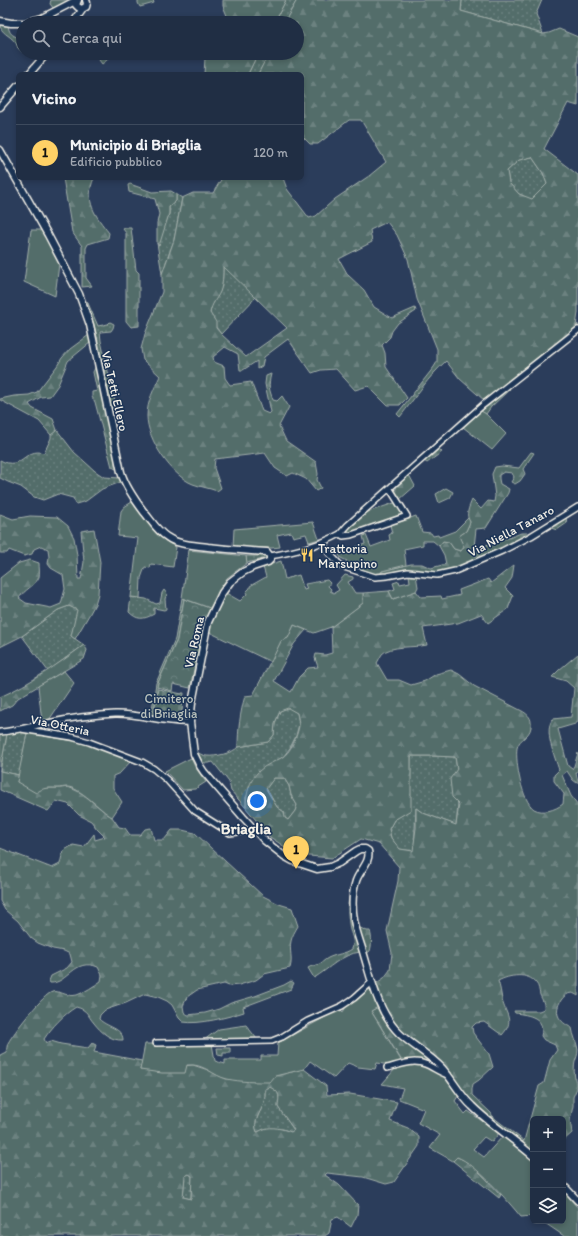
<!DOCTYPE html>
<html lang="it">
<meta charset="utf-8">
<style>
:root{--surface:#202e44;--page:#28364b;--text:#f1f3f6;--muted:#a2a8b2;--line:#3d4a5d;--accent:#ffd166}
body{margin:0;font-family:Itim,sans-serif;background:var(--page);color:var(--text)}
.controls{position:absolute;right:12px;bottom:12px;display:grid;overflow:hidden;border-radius:6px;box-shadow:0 2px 6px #0003}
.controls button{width:36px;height:36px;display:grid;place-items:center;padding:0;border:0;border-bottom:1px solid var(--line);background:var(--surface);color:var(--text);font:20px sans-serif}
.you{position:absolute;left:257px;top:801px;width:14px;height:14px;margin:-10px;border:3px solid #fff;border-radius:50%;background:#1a73e8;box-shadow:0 0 0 6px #1a73e833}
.badge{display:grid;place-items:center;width:26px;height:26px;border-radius:50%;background:var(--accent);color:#111;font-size:13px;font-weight:700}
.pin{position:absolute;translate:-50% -33px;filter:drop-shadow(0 1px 2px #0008)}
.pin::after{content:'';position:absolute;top:21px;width:14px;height:12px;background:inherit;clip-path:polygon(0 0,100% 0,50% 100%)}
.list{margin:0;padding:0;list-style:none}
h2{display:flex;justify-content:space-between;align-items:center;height:52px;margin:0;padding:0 16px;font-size:17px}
h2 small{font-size:13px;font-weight:400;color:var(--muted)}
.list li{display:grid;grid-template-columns:26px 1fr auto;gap:12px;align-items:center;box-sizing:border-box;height:56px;padding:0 16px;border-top:1px solid var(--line)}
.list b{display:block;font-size:15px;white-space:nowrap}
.list p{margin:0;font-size:13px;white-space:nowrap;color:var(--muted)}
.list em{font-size:13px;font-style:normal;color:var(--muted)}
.icon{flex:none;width:22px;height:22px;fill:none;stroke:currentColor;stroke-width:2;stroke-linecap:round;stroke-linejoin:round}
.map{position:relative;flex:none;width:578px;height:1236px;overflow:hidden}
.search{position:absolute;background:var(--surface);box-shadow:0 2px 6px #0003;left:16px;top:16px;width:288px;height:44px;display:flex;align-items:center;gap:10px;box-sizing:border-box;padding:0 14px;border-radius:22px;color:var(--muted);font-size:15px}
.panel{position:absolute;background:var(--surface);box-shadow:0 2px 6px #0003;left:16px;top:72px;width:288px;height:108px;border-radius:6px}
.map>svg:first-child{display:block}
.grass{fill:url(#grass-dots);stroke:#a3afaa}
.forest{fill:url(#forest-firs);stroke:#a3afaa;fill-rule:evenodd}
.cemetery{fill:url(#cemetery-stones);stroke:#a3afaa}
.park{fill:url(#park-crowns);stroke:#a3afaa}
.garden{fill:#526d6b;stroke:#a3afaa}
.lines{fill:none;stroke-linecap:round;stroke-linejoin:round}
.minor-casing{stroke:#f4f1e8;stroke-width:8}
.major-casing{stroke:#f4f1e8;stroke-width:9}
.minor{stroke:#1d3557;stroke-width:5}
.major{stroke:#1d3557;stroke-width:6}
.labels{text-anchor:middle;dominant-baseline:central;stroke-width:3;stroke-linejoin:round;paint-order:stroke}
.street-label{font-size:13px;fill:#f4f1e8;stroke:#1d3557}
.poi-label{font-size:13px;fill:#f4f1e8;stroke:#1d3557;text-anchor:start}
.park-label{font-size:13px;fill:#bbc3bc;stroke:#1d3557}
.quarter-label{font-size:15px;font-weight:bold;fill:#f4f1e8;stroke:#1d3557}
</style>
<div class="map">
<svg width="578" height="1236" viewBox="0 0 578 1236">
<defs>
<pattern id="grass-dots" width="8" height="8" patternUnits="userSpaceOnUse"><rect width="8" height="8" fill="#526d6b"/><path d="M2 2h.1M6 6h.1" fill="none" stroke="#6c8280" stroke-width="1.8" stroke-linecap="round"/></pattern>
<pattern id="forest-firs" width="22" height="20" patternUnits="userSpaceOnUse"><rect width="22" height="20" fill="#526d6b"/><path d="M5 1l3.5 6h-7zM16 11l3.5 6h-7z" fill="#6c8280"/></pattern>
<pattern id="cemetery-stones" width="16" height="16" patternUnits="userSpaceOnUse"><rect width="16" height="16" fill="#526d6b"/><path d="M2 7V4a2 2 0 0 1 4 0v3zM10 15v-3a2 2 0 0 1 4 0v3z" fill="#6c8280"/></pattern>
<pattern id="park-crowns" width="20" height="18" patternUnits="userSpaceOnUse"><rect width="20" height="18" fill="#526d6b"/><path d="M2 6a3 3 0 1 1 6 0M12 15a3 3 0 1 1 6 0" fill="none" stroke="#6c8280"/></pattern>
</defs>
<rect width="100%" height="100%" fill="#2b3d5b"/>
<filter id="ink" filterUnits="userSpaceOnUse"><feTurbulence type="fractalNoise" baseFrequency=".025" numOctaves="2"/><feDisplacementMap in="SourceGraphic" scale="8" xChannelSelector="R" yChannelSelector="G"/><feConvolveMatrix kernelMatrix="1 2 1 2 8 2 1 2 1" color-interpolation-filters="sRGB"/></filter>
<g filter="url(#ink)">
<!-- grass -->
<path class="grass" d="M286 0H297L284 23H274Z
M462 0H542L536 14 543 34 461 11Z
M258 53H269L258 74H248Z
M532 157 543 173 547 184 532 200 519 194 509 183 507 171 519 160Z
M176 194 182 198 174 240 162 274 157 243 158 245 169 214V207L176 201Z
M223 265 256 297 221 334C215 326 207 315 212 305 214 300 218 296 220 291 223 283 223 274 223 265Z
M87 301 98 326 108 324 110 322 114 324 113 328 111 331 100 332 101 341 115 402 112 411C105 374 99 337 87 301Z
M57 430 74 452 95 471 104 477 120 478 121 482 102 489 86 501 76 504 73 498 58 494 43 500 34 497 21 487 8 482 0 478V460C22 472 24 447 44 453L51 438V435Z
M246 556H266L267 559 266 560 264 561 263 559 247 563Z
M164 590 167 594 165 599 166 609 164 610 154 608V614C143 620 137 620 129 612L131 597 146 599 156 604 160 603 162 593Z
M182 598 184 599 177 640 158 683 153 717 151 716 156 683 175 639Z
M69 606 78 610 71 636 84 645 48 671 22 636 58 610Z
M288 707 297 713 299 724 296 736 290 748 283 757 271 764 246 797V808L231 791 229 782 213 762C203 765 201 762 198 753 201 754 204 756 207 756 215 757 233 753 238 747L268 742 274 735 275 723 280 711Z
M19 732 27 733 19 775 0 771 7 734Z
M411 756H432L455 757C459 780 459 802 456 825L423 813 416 808 414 851 399 849 391 838 389 829 394 820 410 810Z
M274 778H284L289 786 291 795 297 805 295 811 288 820 285 818 284 812 277 807 266 788Z
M270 1087C281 1093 279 1095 278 1107L294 1130 291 1132 283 1129H265L257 1132C252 1122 261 1112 264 1102 265 1098 265 1093 265 1089Z
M487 1115 493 1117 524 1141 521 1142Z
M189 1174 192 1176 191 1199 183 1197 185 1176Z"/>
<!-- forest -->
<path class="forest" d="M51 0H71L54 9 50 4Z
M138 0H153L154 3 140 7 138 3Z
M223 0H286L274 23H214L228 18 223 6Z
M297 0H462L461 11 543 34 549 33 559 29 578 37V106L568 103 544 149 578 175V313L576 326 578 324V327L485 401 460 379 446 361C428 377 415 398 400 417L397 414 434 367 437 362V349L417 299 408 259 397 235 387 222 370 230 372 242 339 259 348 275 364 290 374 307 392 318 415 308 416 311 398 323 392 331 390 337 382 345 385 353 386 367 407 398 400 405H387L368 386 355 390 336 369 321 370 312 373 288 339 264 357 262 366 257 369V361L243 370H240L238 354 225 347 213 357 214 362 224 366 225 378 230 385 251 382 262 411 269 414 271 412 265 384 266 376 271 374C268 386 269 389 273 400L277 401 282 396 289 407 279 426 286 441 316 462 318 474 317 480 321 488 316 491 306 479 293 473 287 476 275 468 265 453 215 459 214 468 221 488 217 491C209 488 201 487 193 484 172 476 147 440 147 416 147 402 154 389 160 376L143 360 141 349 145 334 162 292V274L174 240 182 198 193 193H213L222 178H283L287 189 309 218 316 216 335 199 369 176 386 162 361 120H349L318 144H310L304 138H302V74H258L269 53H297V23H284ZM532 157 543 173 547 184 532 199 519 194 509 183 507 171 519 160ZM223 266 287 328 246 357 221 334 216 328V322L210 313C212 303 216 300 220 292 223 284 223 275 223 266Z
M0 24 8 26C10 35 12 34 18 38 20 39 21 42 23 43V52C15 47 19 47 15 42 10 35 0 33 0 24Z
M100 53H111L107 60 102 64 99 60Z
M204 53H258L248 74H204L205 58Z
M63 178H94C84 202 95 215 109 233L108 238 88 244 86 248V278L92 286 82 287V246L72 232Z
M130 184 152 192 171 191 176 194V201L169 207V214L159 246 157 243V223L159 214 155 199 129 192 128 185Z
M125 228H131L136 270 139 273V326L131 327 126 321V233L123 229Z
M89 335 91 342 68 361 58 385 50 396 41 397 29 404 32 408 53 419 57 430 51 435 39 421 0 400V399L14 396 29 395 37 392 57 366 62 358 70 349Z
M96 366 118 470 112 467 95 402 92 397V392L97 391 93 372Z
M510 389 491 407 486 414 481 411Z
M439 449 442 452 427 463 424 461Z
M531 452 534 453 523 469 525 474 520 481 515 484 511 482 514 477 512 473 504 472 499 475V479L500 484 509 489 508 493 486 528 476 529 474 547 477 550 498 539 509 538 521 533H531C505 547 468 567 438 572 432 573 426 571 420 571 407 571 393 572 380 574L382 571 411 564H422L431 568 446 564 444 555 439 546 443 541 449 542 454 549 461 551 459 536 466 531 470 522C465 515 469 507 472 500L481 509 488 501 494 502 495 496 492 474 495 467 502 466 519 468Z
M409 475 415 486 399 500C391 486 399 484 409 475Z
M446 488 453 492 450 498 439 503 436 494Z
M0 514 13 519 30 516 57 517 68 526 74 538 77 555 78 579H81L84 562 81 531 94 529 100 562 98 594 95 604 89 615 75 639 71 636 77 610 69 606 58 610 22 636 0 647V578L19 563 30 560 39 563C39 567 40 573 39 577 36 585 24 590 19 598L26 603 51 608 61 604 65 589 63 575 51 568 48 564 49 557 48 549 41 546 34 549 32 554 24 556 9 550 7 553H0Z
M566 518 567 523 557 530 551 528Z
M514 565 512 578 505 588 513 596 508 609 488 623 481 614 458 623 423 628 427 645C414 648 390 645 382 654 380 657 379 660 377 663L387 680H399L411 685 425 681 436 674 451 670 459 674 474 686 522 711C526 713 531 717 531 722 533 737 519 737 517 748 515 762 522 801 534 809 543 814 555 810 563 804L564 794 554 781V775L559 770C555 757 543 730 553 719L571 717 574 688 566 681 552 677 559 670 578 654V722L575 724 558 729 568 766 572 769 574 766 578 753V770L576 773 578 781 577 783 573 780 567 771 562 775 571 796 578 805V996C577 995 573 993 572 993 563 993 555 1007 558 1015 560 1021 566 1025 572 1028 573 1035 577 1043 578 1050 578 1055 576 1058 575 1062 573 1070 575 1080 577 1088L573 1097V1106L570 1120 572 1133 563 1141V1119H533V1153L521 1142 524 1141 539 1086 544 1083 550 1060 557 1050 555 1045 544 1040 541 1036C546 1017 529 1015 515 1013L514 1011H539L544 1009C545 1003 542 1000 540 995 539 991 539 986 536 983 528 972 509 975 498 981 500 987 501 993 502 1000 506 1015 515 1021 502 1035L484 1022 476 1023 472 1027 473 1033 489 1054 493 1067 479 1080 473 1084 472 1089V1095L491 1113 493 1117 487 1115 480 1110 394 1024 384 1007 375 984 384 978 390 970 392 953 387 931 398 881 399 867 379 844 361 839 332 858 297 855 270 837 246 808C246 795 249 780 259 771 265 765 274 762 281 758 291 753 297 736 299 726 299 722 298 717 297 713L288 708 280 711 275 723 274 735 268 742 238 747C238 730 240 713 245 696L253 695 281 641 288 638 294 625 306 630 294 644 274 681 291 692 299 677 308 668 318 667 315 658 316 654 325 655 332 653 331 627 363 603V593L389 591 393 599 416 591 421 597 441 596 442 599 460 595 459 590 488 579 491 583ZM411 756H432L455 757 457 769 450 779 452 797 459 804 456 825 423 813 416 808V828L413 851 400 849 391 838 389 829 394 820 411 810ZM274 778H284L289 786 291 795 297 805 295 811 288 820 285 818 284 812 277 807 266 789Z
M84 645 87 650 84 659 18 698 12 705 0 711V697C31 683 57 665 84 645Z
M0 771 19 775 17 782 42 788H61L68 787 75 790 83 794 107 814 112 817 119 827 125 828 130 835H140L145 829 151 828 154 840H164L172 830H182L195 833 212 849 263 896 279 904 292 908 298 926C295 931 292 936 291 941 289 950 293 959 290 968L264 974 256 980 239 985 229 986 224 984 197 990 187 997 183 1006 184 1012 188 1015 205 1013 219 1009 231 1003 255 996 284 985 291 981 294 983 291 989 243 1007 244 1012C228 1017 199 1025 183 1022L179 1018 172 1005 167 1001 158 997 145 994 126 1003 105 1010 100 1015 99 1019C106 1027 123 1028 123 1040 111 1041 101 1032 94 1023 87 1015 88 1010 76 1007 63 1015 52 1027 44 1039L46 1043 51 1041 61 1044 88 1048 92 1043 96 1045 94 1052 142 1061 140 1070 193 1065 208 1070 226 1079 275 1076 304 1069 326 1086 327 1095 350 1094 397 1102 390 1121 408 1128 419 1137V1146L394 1182 386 1184 363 1177 327 1173 325 1175 339 1185 358 1205 357 1215 351 1227 338 1217 332 1219 329 1233 325 1236H0V1055L6 1052C7 1049 7 1045 8 1043 14 1032 40 999 50 993 58 988 66 998 77 995 85 992 94 986 101 981L102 975 98 967C74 957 68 984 50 983L49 981 51 976 67 968 72 962 70 954 64 951 53 949 38 943 31 938 18 921 5 910 0 901V848L52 868 60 864 63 851 73 845 84 847 94 834 95 840 105 837 97 829 91 821 79 815 68 804 56 801 48 811 0 790ZM270 1087C281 1093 279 1095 278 1107L294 1130 291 1132C283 1129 272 1126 264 1129 261 1130 259 1132 257 1132 252 1122 261 1112 264 1102 265 1098 265 1093 265 1089ZM189 1174 192 1176 191 1199 183 1197 185 1176Z
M351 892 353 925 360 952C342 954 329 969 314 978L308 968C311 966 313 966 317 965 321 964 324 960 328 958 336 954 345 954 352 949 355 941 352 937 350 930 348 918 346 903 351 892Z
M358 927 367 931H370C372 938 372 944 370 951L366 954Z
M378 1007C388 1026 400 1040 418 1052 426 1058 434 1063 440 1070 428 1061 417 1057 402 1061L371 1011Z
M457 1157C475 1163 488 1182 501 1195L499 1198 453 1161Z"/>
<!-- cemetery -->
<path class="cemetery" d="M158 689 182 694V693H184L181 720 167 719 153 717Z"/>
<!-- park -->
<path class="park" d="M184 599 210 608 203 627 190 688 173 684 172 691 157 687 158 683 177 640Z"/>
<!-- garden -->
<path class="garden" d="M31 230H42L59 264 55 296 24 282Z
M481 411 486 414 506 434 492 450 463 427Z
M132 502C144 518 157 539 176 547L173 567 151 564 150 568 145 567 141 578 140 598 131 597 138 538 118 536 121 511 124 507Z
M397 502 404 515 349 533 347 529 365 513Z
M416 516 422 532 431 533 433 536 438 535 439 537 455 531 468 518 470 522 466 531 459 536 464 547 461 551 454 549 449 542 443 541 439 546 433 541H423V545L404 549 406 565 382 571 380 574 374 575 344 566 347 561 341 558 338 553 365 544 363 536 366 535 371 547 390 540 389 535 392 533 390 525Z
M313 522 319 539 309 542 306 534 293 537 291 532 277 535 280 547 272 548 233 547 234 529Z
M189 550 246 556 247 563 227 578 218 593 210 608 182 598Z
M281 561 285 579 299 575 304 590 307 589 305 584 327 580 330 583 328 586 331 589 330 591 334 593 339 590 336 585 345 575 353 577V579L348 582 355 593H363V603L331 627 314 633 294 625 288 638 281 641 271 662 209 632 214 615 226 593 240 601 247 594 246 592 250 588V586L266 577 263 567Z
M409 575H416L418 587 416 591 393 599 389 591 395 589 393 583 399 581 400 584 410 582Z
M64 671 74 683 49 720 42 722 38 686Z
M27 733 68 740 90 745 131 761 120 773 113 776V788L122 802 112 817C100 810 80 787 67 787 64 787 61 788 57 788 48 788 44 787 36 793L17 782Z
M7 734 0 771V735Z
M191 758 195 767 206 782 195 789 183 790 165 771Z
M371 988 378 1007 371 1011 402 1062 391 1065 377 1063 375 1069 358 1067 348 1063 334 1078 310 1061 304 1069 275 1076 270 1082C256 1082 241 1082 227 1079 213 1076 204 1063 187 1065L185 1073H162L140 1070 145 1044H212L215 1061 225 1064V1060H261V1056H277L278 1043 340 1009 343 1012 347 1005 365 991Z
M246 1025 257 1039 204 1040 219 1029Z
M217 1048H230V1053H223V1056L218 1055Z
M411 1064C422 1064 436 1069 444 1077 449 1083 453 1090 458 1096L455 1101 465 1114 468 1111 489 1126H491L499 1133 492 1142 484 1137 473 1149 484 1157 503 1136 533 1161V1216L521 1217C508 1201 475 1163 457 1157L453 1161 430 1148 440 1135 418 1123 424 1109 399 1099 403 1088 382 1084 395 1069Z
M563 1191 578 1208V1236H564L542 1221H563Z"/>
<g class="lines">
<!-- minor casing -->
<g class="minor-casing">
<path id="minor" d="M340 534 348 525 483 405 578 330
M322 543 329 553 341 566 375 577 387 576 408 572 437 575 455 571 502 551 531 536 578 507
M270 556C294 552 318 546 340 534L343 536 351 535 407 516 390 489
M21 729 72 737 89 742 142 762 154 769 167 780 195 811 230 833 254 830
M0 732C16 731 32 726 48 723 70 718 93 715 115 714 140 713 165 724 190 722
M156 1043 272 1041 282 1037 308 1021 342 1006 354 998 372 982
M387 1068C399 1065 413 1059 425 1064 433 1067 440 1073 448 1075"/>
</g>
<!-- major casing -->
<g class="major-casing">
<path id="major" d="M78 0 76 5 78 7 81 9 86 7 87 3 86 0
M0 21 11 23H23
M25 23 42 18 77 0
M73 23 83 9
M29 74 47 53
M0 107 18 86
M0 150 48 235 79 294 84 308 90 325 121 472C125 486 135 500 144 512 151 520 157 531 167 537 178 545 194 545 208 547 228 549 247 551 267 552L270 556V560L268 562 253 567 243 572 230 582 222 593 208 622 192 703 190 722 194 754 200 766 204 772 243 817 265 841 284 856 293 861 317 869 330 867 339 863 356 851 360 849H365L368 851C371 862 359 871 356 881 352 893 352 908 354 920 356 932 361 944 364 955 372 982 379 1014 400 1034 413 1046 430 1055 442 1068 453 1080 460 1095 472 1106 490 1124 514 1139 533 1156
M563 1185 578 1201"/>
</g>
<!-- minor -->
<use href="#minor" class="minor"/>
<!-- major -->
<use href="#major" class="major"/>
</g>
</g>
<!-- icons -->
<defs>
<g id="restaurant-bare" transform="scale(1.08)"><path d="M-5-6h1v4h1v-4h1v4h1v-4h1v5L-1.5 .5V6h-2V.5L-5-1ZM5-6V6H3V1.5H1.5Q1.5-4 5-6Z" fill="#ffd166" stroke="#1d3557" stroke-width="2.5" paint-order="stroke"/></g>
</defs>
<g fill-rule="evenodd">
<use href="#restaurant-bare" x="307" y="555"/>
</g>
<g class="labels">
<!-- street labels -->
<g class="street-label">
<text transform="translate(115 391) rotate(77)">Via Tetti Ellero</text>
<text transform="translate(511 531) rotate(-28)">Via Niella Tanaro</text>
<text transform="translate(194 642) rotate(-77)">Via Roma</text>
<text transform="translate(60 725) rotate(12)">Via Otteria</text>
</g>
<!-- poi labels -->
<g class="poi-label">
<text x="318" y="548">Trattoria<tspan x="318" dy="15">Marsupino</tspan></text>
</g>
<!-- park labels -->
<g class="park-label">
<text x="169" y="698">Cimitero<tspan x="169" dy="15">di Briaglia</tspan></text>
</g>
<!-- quarter labels -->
<g class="quarter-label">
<text x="246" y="829">Briaglia</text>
</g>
</g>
</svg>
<div class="controls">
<button>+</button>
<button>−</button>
<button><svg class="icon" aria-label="layers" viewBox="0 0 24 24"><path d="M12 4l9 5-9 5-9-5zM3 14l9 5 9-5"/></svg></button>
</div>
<div class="you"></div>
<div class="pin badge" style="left:296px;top:869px">1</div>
<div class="search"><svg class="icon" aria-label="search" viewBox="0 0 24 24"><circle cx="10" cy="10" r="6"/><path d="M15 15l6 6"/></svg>Cerca qui</div>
<section class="panel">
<h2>Vicino<small></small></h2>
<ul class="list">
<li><span class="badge">1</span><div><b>Municipio di Briaglia</b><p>Edificio pubblico</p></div><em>120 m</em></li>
</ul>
</section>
</div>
